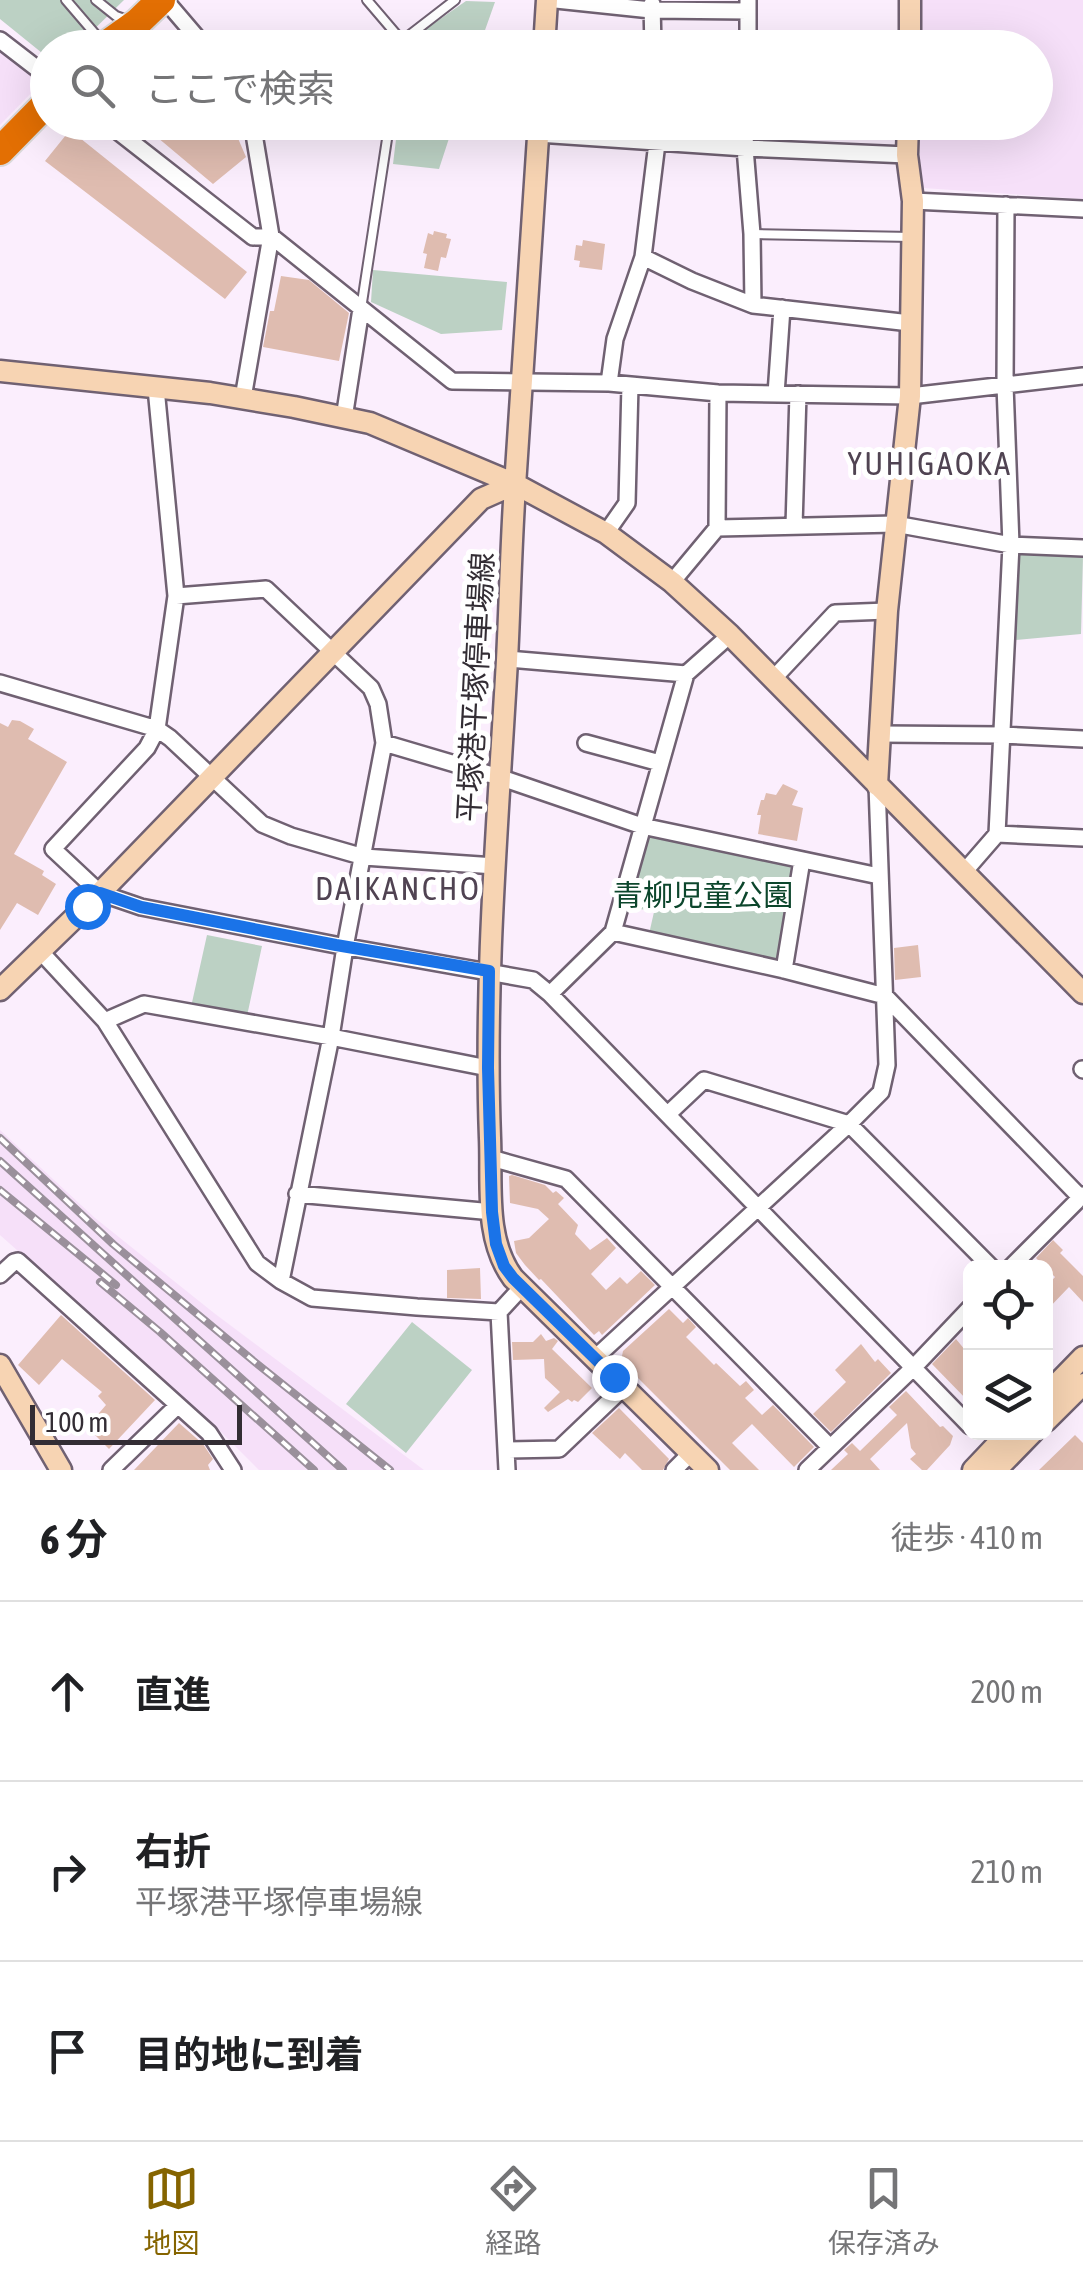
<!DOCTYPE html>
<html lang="ja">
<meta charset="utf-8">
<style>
:root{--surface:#fff;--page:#f2f2f2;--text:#202124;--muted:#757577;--line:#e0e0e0;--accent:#856400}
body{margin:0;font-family:"Asap Condensed","Noto Sans JP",sans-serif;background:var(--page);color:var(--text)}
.controls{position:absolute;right:30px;bottom:30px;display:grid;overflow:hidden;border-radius:15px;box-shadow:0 10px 40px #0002}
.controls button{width:90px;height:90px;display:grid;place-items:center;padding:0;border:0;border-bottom:2px solid var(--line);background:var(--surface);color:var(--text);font:50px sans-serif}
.scale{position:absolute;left:30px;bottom:25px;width:212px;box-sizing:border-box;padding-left:10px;border:5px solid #332d34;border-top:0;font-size:28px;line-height:35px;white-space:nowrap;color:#332d34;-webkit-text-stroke:8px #fff;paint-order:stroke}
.stop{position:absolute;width:30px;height:30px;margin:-22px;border:8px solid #1a73e8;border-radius:50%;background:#fff}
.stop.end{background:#1a73e8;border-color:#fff;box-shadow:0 2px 10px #0008}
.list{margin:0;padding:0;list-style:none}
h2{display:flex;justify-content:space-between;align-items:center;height:130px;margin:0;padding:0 40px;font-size:42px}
h2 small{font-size:32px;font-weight:400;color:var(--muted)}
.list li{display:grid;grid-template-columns:65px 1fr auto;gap:30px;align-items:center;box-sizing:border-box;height:180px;padding:0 40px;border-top:2px solid var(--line)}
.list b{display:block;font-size:38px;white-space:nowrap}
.list p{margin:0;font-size:32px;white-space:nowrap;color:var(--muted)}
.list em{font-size:32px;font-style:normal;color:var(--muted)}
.icon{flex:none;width:55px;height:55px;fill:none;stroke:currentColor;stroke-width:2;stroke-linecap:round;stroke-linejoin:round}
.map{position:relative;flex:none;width:1083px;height:1470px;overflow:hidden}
.search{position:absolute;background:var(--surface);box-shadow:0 10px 40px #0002;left:30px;right:30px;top:30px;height:110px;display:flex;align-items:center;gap:25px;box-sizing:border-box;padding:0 35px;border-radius:55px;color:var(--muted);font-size:38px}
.sheet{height:670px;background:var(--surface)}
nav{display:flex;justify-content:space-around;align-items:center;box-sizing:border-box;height:140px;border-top:2px solid var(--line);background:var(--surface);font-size:28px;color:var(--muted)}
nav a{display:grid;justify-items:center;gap:5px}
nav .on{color:var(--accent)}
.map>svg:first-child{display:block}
.built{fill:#f6e0f9}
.green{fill:#bcd1c4}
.building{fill:#dfbcb0}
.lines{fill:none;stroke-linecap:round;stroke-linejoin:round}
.lane-casing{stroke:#706172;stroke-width:12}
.street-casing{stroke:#706172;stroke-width:20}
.secondary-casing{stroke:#706172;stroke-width:25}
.highway-casing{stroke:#dad9da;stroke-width:32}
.lane{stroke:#fff;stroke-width:8}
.street{stroke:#fff;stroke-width:15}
.secondary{stroke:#f7d4b3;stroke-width:20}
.highway{stroke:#e36f03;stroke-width:28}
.rail-casing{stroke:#9a909b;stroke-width:8}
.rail{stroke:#fff;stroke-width:4;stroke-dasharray:11;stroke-linecap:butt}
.route{stroke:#1a73e8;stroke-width:12}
.labels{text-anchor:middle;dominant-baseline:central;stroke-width:10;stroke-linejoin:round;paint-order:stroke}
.street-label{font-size:30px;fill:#332d34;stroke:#fff}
.park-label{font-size:30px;fill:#0c462c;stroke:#fff}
.neighbourhood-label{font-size:32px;letter-spacing:2.5px;fill:#504352;stroke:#fff}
</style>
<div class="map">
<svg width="1083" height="1470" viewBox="0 0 1083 1470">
<rect width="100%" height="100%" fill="#fbeefd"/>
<!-- built -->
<path class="built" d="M922 0H1083V199L923 188 920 184V123L1036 122V48L921 47Z
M0 51 41 83 0 125Z
M0 1130 95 1218 214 1313 424 1470H259L217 1428 0 1235Z"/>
<!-- green -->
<path class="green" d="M0 0H124L76 47 48 48 47 57 0 19Z
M466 1 495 2 479 47H407V42Z
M398 123H454L439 169 393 164Z
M373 270 507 282 502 330 441 334 371 302Z
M1019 552 1083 557 1081 634 1015 640Z
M652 834 791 864 794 867 779 960 776 962 649 934 654 912 627 906 648 837Z
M207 935 262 946 247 1016 191 1007Z
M412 1322 472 1370 406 1453 346 1404Z"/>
<!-- building -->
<path class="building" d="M139 122H231L246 157 213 184Z
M70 130 247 272 225 299 45 161Z
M434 231 447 234 446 238 451 239 446 258 441 257 438 271 424 268 427 254 423 253 428 233 433 235Z
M583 240 605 244 602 270 579 267 580 261 574 260 576 245 582 246Z
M281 276 309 280 349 313 339 361 263 347 270 311H274Z
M12 720 20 721 34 729 28 739 67 762 14 854 44 871 42 875 56 884 38 915 17 903 0 930V723L8 727Z
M783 784 798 791 792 805 803 808 797 841 758 834 761 815H757L761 800H764L766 793 776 795Z
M918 945 921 977 895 980 894 948Z
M512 1175 545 1185 553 1193 556 1191 564 1198 558 1204 578 1225 575 1234 590 1250 607 1238 616 1248 591 1274 606 1290 620 1277 627 1284 641 1271 655 1285 602 1335 599 1331 594 1335 541 1279 539 1280 525 1265 516 1253 514 1241 529 1238 549 1219 538 1209 510 1203 509 1176Z
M1053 1240 1063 1250 1060 1253 1083 1276V1302L1069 1287 1046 1311V1287L1055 1277 1036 1258Z
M480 1268 481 1299 447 1298V1270Z
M669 1309 683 1323 688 1318 696 1327 686 1337 714 1365 716 1363 740 1386 746 1381 754 1390 745 1398 762 1415 773 1405 814 1447 794 1467 752 1424 732 1443 759 1470H730L621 1361 623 1351Z
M61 1315 155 1400 109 1449 87 1427 106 1405 98 1396 102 1392 62 1359 39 1385 18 1365Z
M541 1334 546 1341 554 1338 558 1341 552 1349 592 1388 578 1402 574 1400 572 1402 568 1399 548 1412 544 1408 560 1392 545 1378 544 1359 513 1360 512 1342H533Z
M956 1339 970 1356V1403L932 1364Z
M861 1344 875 1362 878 1359 891 1373 831 1432 813 1414 846 1382 835 1370Z
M906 1391 940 1427 943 1426 953 1436 950 1445 927 1470H922L910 1459 916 1454 911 1448 907 1423 870 1459 880 1470H831L848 1454 844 1450 852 1443 860 1451 897 1415 889 1407Z
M619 1408 669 1459 663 1470H642L625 1453 620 1459 592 1433Z
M179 1423 203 1444 213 1459 208 1465 210 1470H134Z
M1075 1435 1083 1443V1470H1039Z"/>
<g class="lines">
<!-- lane casing -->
<g class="lane-casing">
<path id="lane" d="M66 0 102 42
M96 0 116 16 130 21
M367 0 402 41
M401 48 402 41 455 0
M752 234 912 237
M361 309 389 126"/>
</g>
<!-- street casing -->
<g class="street-casing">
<path id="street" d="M165 0 206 48
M556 0 651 10 747 11
M652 4 653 48
M0 40 48 77
M748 48V0
M106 122 253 237 271 236 452 381 609 383 718 393 910 396 1083 376
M371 122 389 126
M746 122 745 148 752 234 753 305
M538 134 745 148 907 155
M913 201 1083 209
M643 257 692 281 753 305 910 323
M609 383 615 339 643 257 657 143V122
M156 388 176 596 157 729 147 748 53 849 100 893 141 907 336 945 533 980 550 994 970 1426
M776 394 782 308
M243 398 271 236 252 122
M344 418 361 309
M794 526 798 394
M717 528 718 393
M606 533 627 503 630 385
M672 582 717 528 895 524 1011 545 1083 548
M176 596 266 589 371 688 378 704 384 743 345 947 331 1037 281 1281
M507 659 686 674
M773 679 835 613 887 611
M0 683 157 729 170 738 262 824 291 836 364 857 495 866
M881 734 1002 735 1083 739
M384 743 499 777 642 826 879 876
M586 743 660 763
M997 834 1083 838
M964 872 997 834 1011 545 1005 385 1006 205
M613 932 686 674 730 635
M41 952 105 1021 257 1263 281 1281 312 1298 417 1307 499 1312
M784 970 802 860
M550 994 613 932 784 970 885 996 1081 1198
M105 1021 144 1004 331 1037 488 1068
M1082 1069 1083 1070
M668 1114 704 1080 849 1124 992 1268
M491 1158 566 1179 830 1447
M297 1194 493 1212
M1010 1268 1083 1195
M0 1275 14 1262 18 1261 209 1433 233 1470
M595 1358 849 1124 881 1092 887 1065 877 785
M506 1450 559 1449 624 1387
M111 1470 177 1406
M507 1470 499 1312 522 1287
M674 1470 691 1453
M807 1470 913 1368 970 1308"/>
</g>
<!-- secondary casing -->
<g class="secondary-casing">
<path id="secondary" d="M544 48 547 0
M910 48V0
M539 122C531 244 522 365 515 486 511 544 510 602 507 660 498 820 484 978 490 1138 492 1184 484 1239 513 1278L708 1470
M0 371 210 393 294 407 370 423 515 484 606 533 672 582 730 635 1083 993
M877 785 887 611 910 396 913 201 907 155 908 122
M0 990 100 893 481 499 515 484
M0 1365 61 1470
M1046 1395 1083 1357
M1046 1421 1083 1384
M973 1470 1009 1432
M996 1470 1033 1432"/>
</g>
<!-- highway casing -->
<g class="highway-casing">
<path id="highway" d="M102 48 137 23 161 0
M0 151 48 102"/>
</g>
<!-- lane -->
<use href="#lane" class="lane"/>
<!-- street -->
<use href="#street" class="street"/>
<!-- secondary -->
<use href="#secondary" class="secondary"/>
<!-- highway -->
<use href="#highway" class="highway"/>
<!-- rail casing -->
<g class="rail-casing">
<path id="rail" d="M0 1138 113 1244 256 1363 390 1470
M0 1161 343 1470
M0 1190 116 1285
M100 1282 160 1332 314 1470"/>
</g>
<!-- rail -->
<use href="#rail" class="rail"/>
</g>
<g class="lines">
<!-- route -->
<path class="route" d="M87 906 100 893 141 907 336 945 489 971 488 1068 492 1212 496 1244 504 1266 513 1278 614 1377"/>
</g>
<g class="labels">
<!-- street labels -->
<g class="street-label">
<text transform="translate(475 687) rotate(-87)">平塚港平塚停車場線</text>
</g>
<!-- park labels -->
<g class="park-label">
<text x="703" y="895">青柳児童公園</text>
</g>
<!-- neighbourhood labels -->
<g class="neighbourhood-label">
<text x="930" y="463">YUHIGAOKA</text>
<text x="398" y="888">DAIKANCHO</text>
</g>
</g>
</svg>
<div class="controls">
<button><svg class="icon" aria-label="locate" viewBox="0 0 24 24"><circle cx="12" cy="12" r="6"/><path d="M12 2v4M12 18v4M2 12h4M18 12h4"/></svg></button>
<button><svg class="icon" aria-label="layers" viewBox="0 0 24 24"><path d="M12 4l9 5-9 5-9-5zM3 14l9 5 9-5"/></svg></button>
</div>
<div class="scale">100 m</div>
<div class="stop" style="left:87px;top:906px"></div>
<div class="stop end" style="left:614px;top:1377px"></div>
<div class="search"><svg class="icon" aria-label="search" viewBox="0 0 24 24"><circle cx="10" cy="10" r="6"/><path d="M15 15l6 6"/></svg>ここで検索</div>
</div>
<section class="sheet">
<h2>6 分<small>徒歩 · 410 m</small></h2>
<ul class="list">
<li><svg class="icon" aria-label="ahead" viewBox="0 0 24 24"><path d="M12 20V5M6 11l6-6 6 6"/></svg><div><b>直進</b></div><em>200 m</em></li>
<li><svg class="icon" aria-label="right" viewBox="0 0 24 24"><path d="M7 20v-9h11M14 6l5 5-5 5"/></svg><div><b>右折</b><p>平塚港平塚停車場線</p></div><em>210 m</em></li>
<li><svg class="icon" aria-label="arrive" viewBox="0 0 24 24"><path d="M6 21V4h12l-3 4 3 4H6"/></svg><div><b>目的地に到着</b></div></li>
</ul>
</section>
<nav>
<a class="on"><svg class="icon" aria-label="map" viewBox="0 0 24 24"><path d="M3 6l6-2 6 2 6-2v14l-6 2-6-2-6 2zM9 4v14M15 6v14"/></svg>地図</a>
<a><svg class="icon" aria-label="directions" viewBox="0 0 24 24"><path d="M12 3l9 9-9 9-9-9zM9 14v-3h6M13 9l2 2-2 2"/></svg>経路</a>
<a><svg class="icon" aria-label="saved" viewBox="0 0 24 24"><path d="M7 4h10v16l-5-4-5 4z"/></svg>保存済み</a>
</nav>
